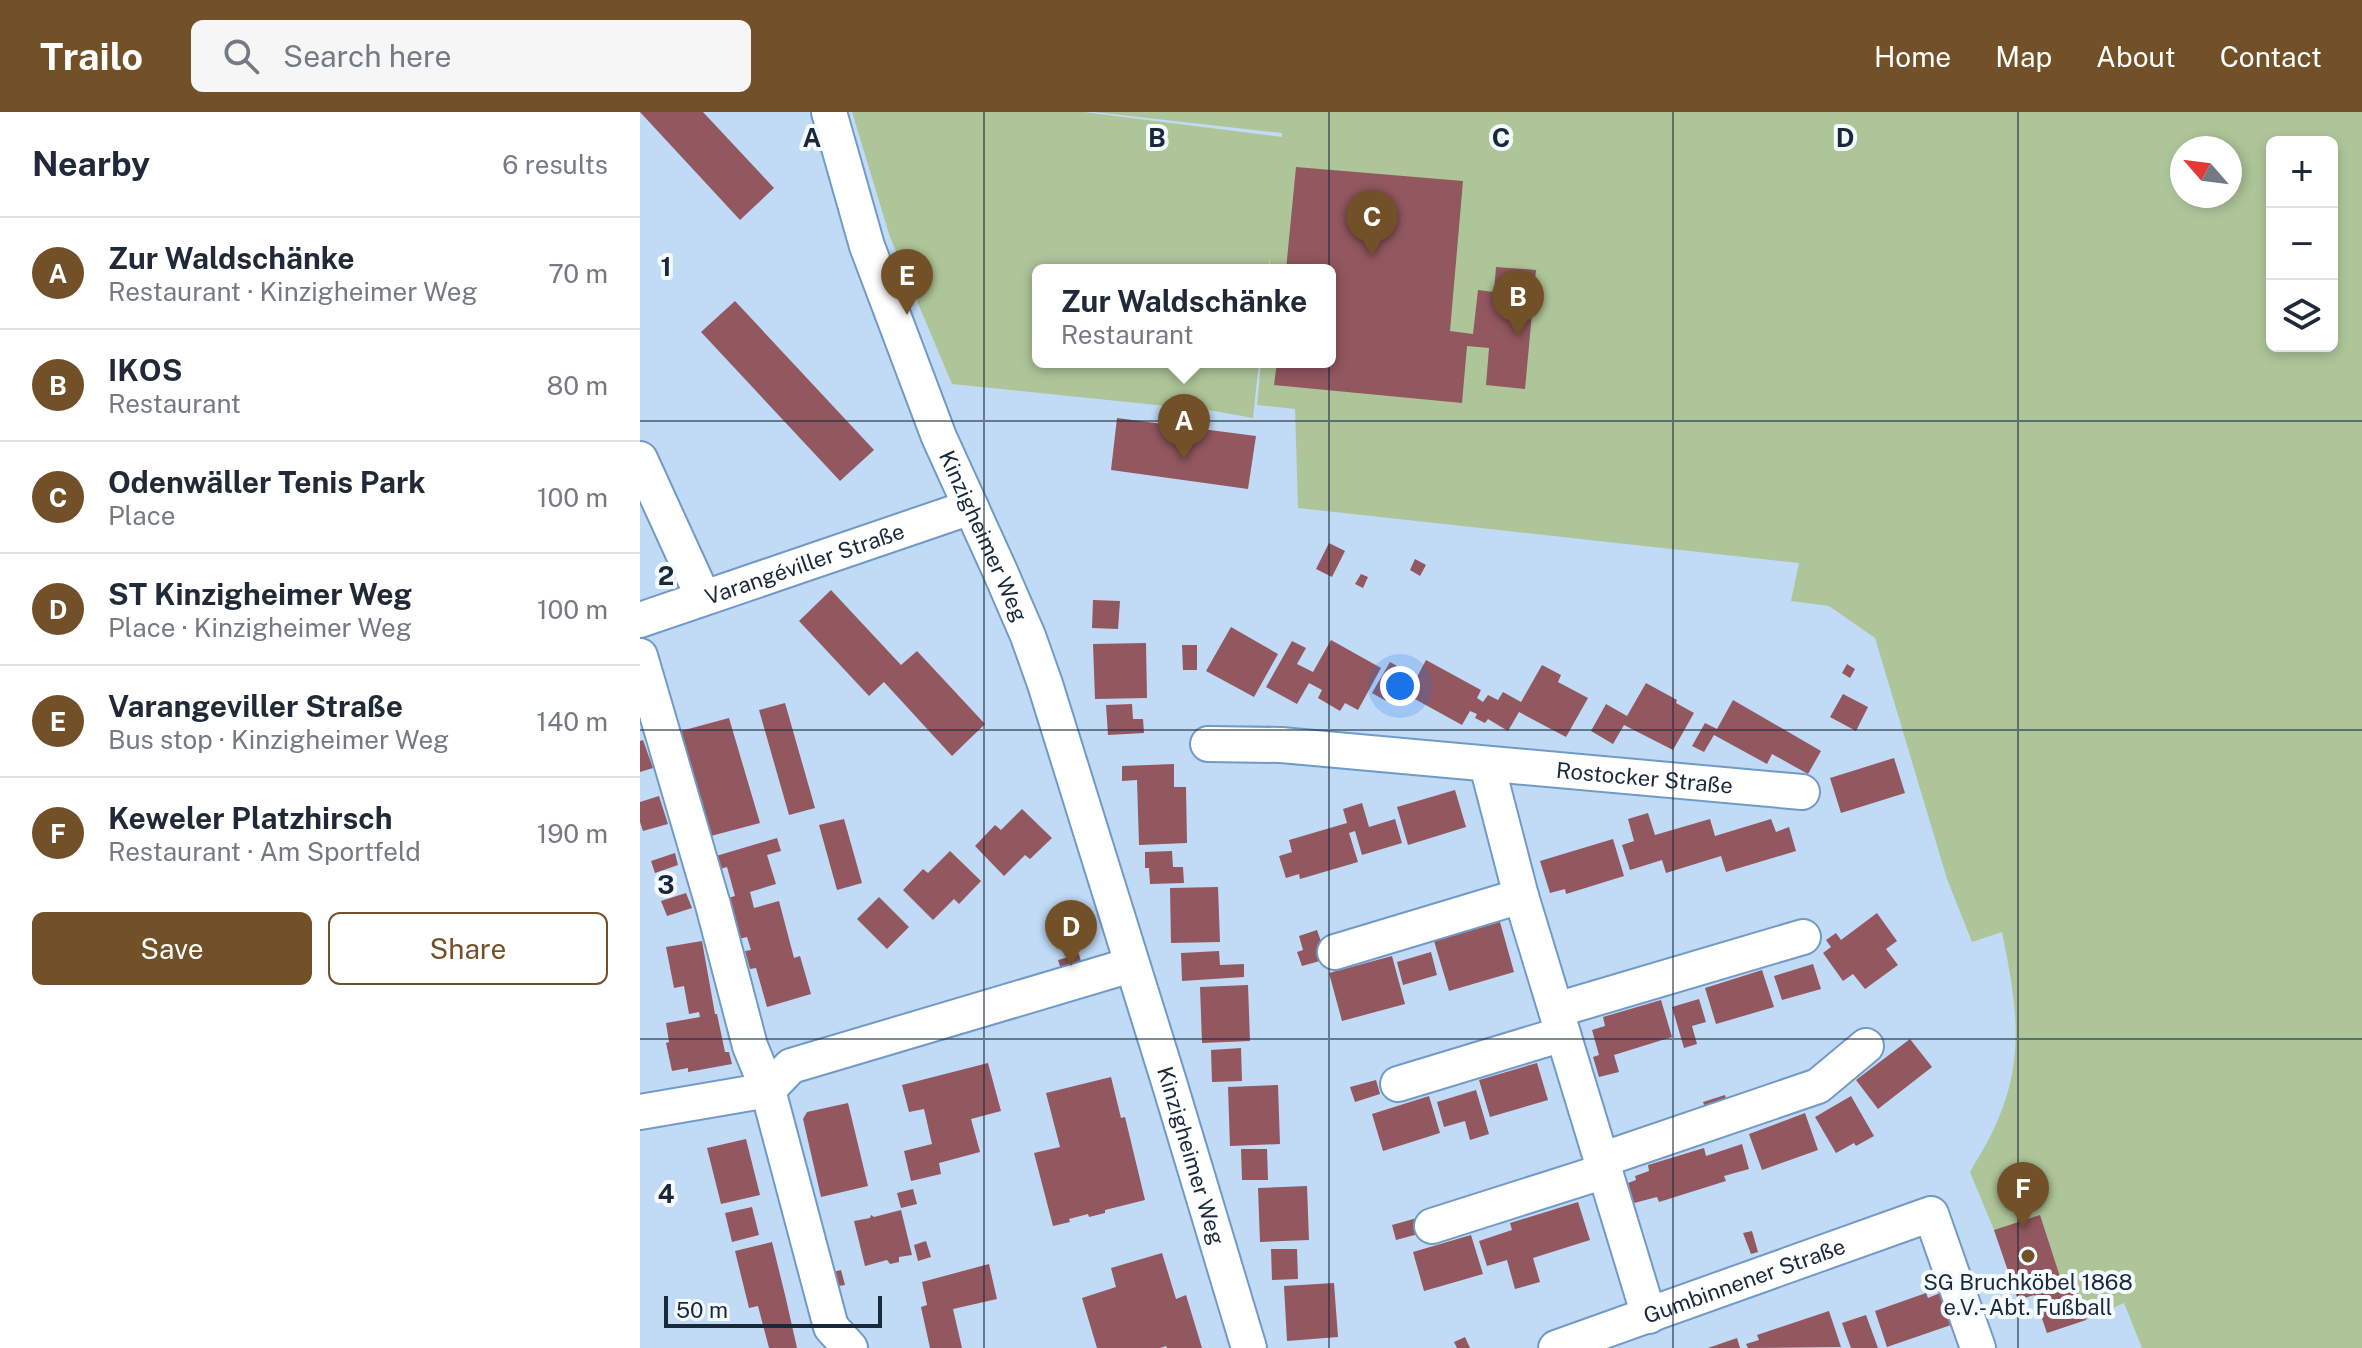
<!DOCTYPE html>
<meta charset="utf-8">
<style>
:root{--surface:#fff;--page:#f6f6f7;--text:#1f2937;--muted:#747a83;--line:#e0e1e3;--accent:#725128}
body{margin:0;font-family:"Public Sans",sans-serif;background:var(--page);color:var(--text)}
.controls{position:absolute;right:24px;top:24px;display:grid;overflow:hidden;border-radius:12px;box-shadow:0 4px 12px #0003}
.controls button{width:72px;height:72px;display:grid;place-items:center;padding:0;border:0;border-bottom:2px solid var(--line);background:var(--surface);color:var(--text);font:40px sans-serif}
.compass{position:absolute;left:1530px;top:24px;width:72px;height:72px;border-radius:50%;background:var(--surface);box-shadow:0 4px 12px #0003;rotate:298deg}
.scale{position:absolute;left:24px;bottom:20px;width:218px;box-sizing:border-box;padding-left:8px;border:4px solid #19293b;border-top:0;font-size:22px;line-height:28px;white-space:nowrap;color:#19293b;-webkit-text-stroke:6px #f5faff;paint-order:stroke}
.you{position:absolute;left:760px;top:574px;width:28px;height:28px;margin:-20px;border:6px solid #fff;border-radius:50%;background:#1a73e8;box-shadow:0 0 0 12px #1a73e833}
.badge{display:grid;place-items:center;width:52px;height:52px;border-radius:50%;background:var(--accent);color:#fff;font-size:26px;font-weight:700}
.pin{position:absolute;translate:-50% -66px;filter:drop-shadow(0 2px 4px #0008)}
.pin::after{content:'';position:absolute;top:42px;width:28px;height:24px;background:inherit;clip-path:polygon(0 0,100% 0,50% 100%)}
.popup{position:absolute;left:392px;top:152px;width:304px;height:104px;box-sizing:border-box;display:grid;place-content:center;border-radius:12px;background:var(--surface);filter:drop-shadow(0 2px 6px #0005);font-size:26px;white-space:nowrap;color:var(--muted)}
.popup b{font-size:30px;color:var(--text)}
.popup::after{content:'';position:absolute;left:50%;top:100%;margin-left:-16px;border:16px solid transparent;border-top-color:var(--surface)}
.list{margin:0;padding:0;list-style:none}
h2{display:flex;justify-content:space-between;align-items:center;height:104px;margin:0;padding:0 32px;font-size:34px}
h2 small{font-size:26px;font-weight:400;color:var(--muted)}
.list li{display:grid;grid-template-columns:52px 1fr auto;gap:24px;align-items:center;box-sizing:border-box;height:112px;padding:0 32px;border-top:2px solid var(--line)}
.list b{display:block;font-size:30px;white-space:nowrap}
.list p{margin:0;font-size:26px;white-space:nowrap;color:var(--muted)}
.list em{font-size:26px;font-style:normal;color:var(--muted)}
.actions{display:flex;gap:16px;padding:24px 32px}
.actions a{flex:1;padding:18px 0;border:2px solid var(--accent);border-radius:12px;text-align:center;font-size:28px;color:var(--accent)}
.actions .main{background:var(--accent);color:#fff}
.icon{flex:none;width:44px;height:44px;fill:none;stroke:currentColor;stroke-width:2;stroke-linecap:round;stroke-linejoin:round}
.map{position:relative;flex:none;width:1722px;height:1236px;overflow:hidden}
header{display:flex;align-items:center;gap:48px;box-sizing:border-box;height:112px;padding:0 40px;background:var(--accent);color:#fff}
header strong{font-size:38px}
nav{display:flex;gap:44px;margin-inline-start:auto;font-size:28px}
.search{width:560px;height:72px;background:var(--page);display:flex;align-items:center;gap:20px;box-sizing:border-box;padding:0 28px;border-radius:12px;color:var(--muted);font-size:30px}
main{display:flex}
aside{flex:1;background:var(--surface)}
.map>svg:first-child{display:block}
.green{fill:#aec599;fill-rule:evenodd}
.building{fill:#92575f}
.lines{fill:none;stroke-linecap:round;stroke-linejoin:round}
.minor-casing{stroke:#719ac6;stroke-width:38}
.minor{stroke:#fff;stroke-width:34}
.grid{fill:none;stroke:#19293b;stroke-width:2;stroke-opacity:0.55}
.poi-dot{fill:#725128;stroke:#f5faff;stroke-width:3}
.labels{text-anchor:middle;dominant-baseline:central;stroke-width:8;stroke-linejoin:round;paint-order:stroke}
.street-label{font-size:22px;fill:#19293b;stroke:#f5faff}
.poi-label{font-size:22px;fill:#19293b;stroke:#f5faff}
.grid-label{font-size:26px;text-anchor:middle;font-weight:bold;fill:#19293b;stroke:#f5faff;stroke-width:8;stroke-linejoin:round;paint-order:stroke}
</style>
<header>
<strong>Trailo</strong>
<div class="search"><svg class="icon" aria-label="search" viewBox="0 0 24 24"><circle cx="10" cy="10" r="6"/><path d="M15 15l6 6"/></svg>Search here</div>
<nav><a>Home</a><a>Map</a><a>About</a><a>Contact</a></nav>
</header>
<main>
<aside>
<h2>Nearby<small>6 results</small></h2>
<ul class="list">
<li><span class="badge">A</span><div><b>Zur Waldschänke</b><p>Restaurant · Kinzigheimer Weg</p></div><em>70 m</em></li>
<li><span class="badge">B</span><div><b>IKOS</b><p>Restaurant</p></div><em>80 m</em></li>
<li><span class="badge">C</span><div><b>Odenwäller Tenis Park</b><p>Place</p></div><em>100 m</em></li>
<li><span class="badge">D</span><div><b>ST Kinzigheimer Weg</b><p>Place · Kinzigheimer Weg</p></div><em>100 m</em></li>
<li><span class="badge">E</span><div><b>Varangeviller Straße</b><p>Bus stop · Kinzigheimer Weg</p></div><em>140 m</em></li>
<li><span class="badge">F</span><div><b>Keweler Platzhirsch</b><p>Restaurant · Am Sportfeld</p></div><em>190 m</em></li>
</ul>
<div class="actions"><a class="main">Save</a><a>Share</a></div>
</aside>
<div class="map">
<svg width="1722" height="1236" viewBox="0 0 1722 1236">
<rect width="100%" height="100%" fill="#c1dbf7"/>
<!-- green -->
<path class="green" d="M212 0H444L642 25V21L454 0H1722V1236H1502L1484 1191 1446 1208 1407 1221 1394 1183 1378 1188 1354 1118 1330 1060C1340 1042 1352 1024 1359 1005 1386 941 1375 885 1362 820L1332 830 1307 767 1235 526 1189 494 1151 489 1159 451 658 396 655 297 617 293 621 250H690V158H630V145L628 158H398V250H619L613 306 574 299 312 272 250 125ZM1632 30H1692V234H1632ZM1542 36H1590V84H1542Z"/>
<!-- building -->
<path class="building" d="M0 0H63L134 76 100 108Z
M656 55 823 69 810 219 833 222 838 178 854 180 856 155 896 158 885 277 846 273 849 236 827 234 822 291 634 273 637 250H690V158H646Z
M95 189 234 338 200 369 61 220Z
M477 306 616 324 608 377 471 358Z
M689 431 705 439 692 465 676 457Z
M775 447 786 453 780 464 770 458Z
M721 462 728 465 723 476 715 472Z
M191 478 261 553 277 539 345 612 312 644 244 570 229 584 159 509Z
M453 488 480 489 478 517 452 516Z
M591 515 638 542 614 585 566 559Z
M691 528 741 556 718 598 705 591 700 599 678 586 682 578 669 571 657 592 626 575 652 529 666 536 657 552 673 560Z
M506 531 507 586 455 587 453 532Z
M542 533H557V558H543Z
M786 548 841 578 837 586 843 590 848 583 858 588 863 580 881 590 902 553 921 563 918 570 948 586 926 625 879 600 868 619 848 607 845 611 835 606 837 602 830 599 822 613 773 586 769 592 750 581 746 589 732 581 750 550 777 565Z
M1207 552 1215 557 1210 566 1202 561Z
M1006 571 1037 588 1036 591 1054 601 1033 638 984 613 973 632 951 619 966 592 987 604Z
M1203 582 1228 595 1216 619 1190 605Z
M1093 588 1181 639 1168 662 1132 642 1127 652 1074 623 1064 640 1052 634 1065 611 1077 617Z
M145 591 175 696 149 703 119 598Z
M492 592 493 607H503L504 621 468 623 466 593Z
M89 606 120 711 67 725 37 620Z
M3 628 13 656 0 660V629Z
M1254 646 1265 681 1201 701 1190 666Z
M534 652V675H546L547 731 499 733 497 668 482 669V654Z
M815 678 826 715 768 733 757 695Z
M19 684 28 712 3 719 0 710V690Z
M722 691 729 715 755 707 762 731 722 743 715 719 709 721 718 750 660 767 659 762 646 766 639 744 652 740 649 728 707 711 703 697Z
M382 697 412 726 390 747 385 743 364 764 335 734 355 713 361 718Z
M1008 701 1015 723 1070 707 1075 724 1131 707 1136 720 1149 715 1156 739 1086 760 1081 744 1026 761 1022 748 990 758 982 733 994 729 988 707Z
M204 707 222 771 197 778 179 713Z
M137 726 141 739 127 743 136 772 110 780 114 796 139 789 154 846 160 844 171 882 127 895 116 856 110 857 105 839 111 838 107 825 90 829 88 786 95 784 87 755 80 757 76 744Z
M973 727 984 764 926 782 925 777 910 781 900 749Z
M310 739 341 769 319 792 314 787 293 808 263 778 283 757 288 761Z
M532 739 533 755H543L544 771 510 772 509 756H505V740Z
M35 741 38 753 15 761 11 749Z
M578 775 580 830 531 831 530 776Z
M46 781 52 796 27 804 21 789Z
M239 785 269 815 247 837 217 807Z
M1237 801 1257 829 1246 837 1258 853 1225 877 1213 862 1203 869 1183 841 1191 835 1186 828 1196 821 1201 828Z
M860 810 874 860 809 879 794 829Z
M677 818 687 847 662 854 657 840 663 838 659 824Z
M62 829 75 902H77L85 940H89L92 952 48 960V956L32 959 26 931 29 930 26 911 60 905 59 900 49 902 44 874 34 876 26 835Z
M579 839 580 853 604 852V865L542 869 541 841Z
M791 840 797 863 763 873 757 850Z
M439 842 444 861 424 867 418 848Z
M752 844 765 892 702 909 689 861Z
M1173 852 1181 877 1142 888 1134 864Z
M1122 858 1134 895 1076 912 1065 876Z
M608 873 610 929 562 931 560 875Z
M1059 887 1066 910 1052 914 1057 932 1044 936 1032 895Z
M1021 888 1032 925 974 943 979 960 959 965 953 945 959 943 952 918 965 914 963 905Z
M1270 927 1292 955 1238 997 1216 968Z
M601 936 602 969 572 970 571 938Z
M348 951 361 999 331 1007 340 1040 299 1051 301 1062 271 1069 264 1039 292 1032 284 997 269 1000 262 973Z
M897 951 908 988 850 1005 839 968Z
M471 965 481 1006 485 1005 505 1088 465 1098V1101L449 1105 448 1102 429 1107 430 1110 413 1114 394 1041 420 1035 406 981Z
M736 968 740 982 715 990 710 975Z
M638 973 640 1032 590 1034 588 975Z
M836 978 849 1022 830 1028 825 1009 804 1015 797 990Z
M1085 983 1088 994 1067 1001 1063 990Z
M789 984 800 1021 743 1039 732 1002Z
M1211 984 1234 1024 1216 1034 1214 1031 1196 1041 1175 1005Z
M208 991 228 1074 181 1085 163 1007 167 1000Z
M1165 1001 1178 1038 1122 1058 1109 1022Z
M106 1027 120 1083 81 1092 67 1036Z
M1102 1032 1109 1057 1084 1064 1086 1069 1019 1090 1017 1085 994 1091 988 1071 996 1068 995 1064 1009 1059 1008 1053 1064 1036 1066 1044Z
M601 1037H627L628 1068H602Z
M667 1074 669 1128 620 1130 618 1076Z
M273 1077 277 1092 261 1096 257 1081Z
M938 1090 950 1128 893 1146 900 1170 875 1177 867 1148 847 1154 839 1129 872 1118 870 1111Z
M112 1095 119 1123 92 1130 85 1101Z
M261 1098 272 1143 259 1145V1150L250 1152 247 1148 225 1154 214 1109 230 1106 231 1103 234 1105Z
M1400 1103 1423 1174 1434 1170 1446 1208 1407 1221 1394 1183 1378 1188 1354 1118Z
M777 1106 782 1121 756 1128 752 1113Z
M1112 1119 1118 1140 1111 1142 1103 1121Z
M831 1123 843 1162 784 1179 773 1140Z
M286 1129 291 1145 278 1149 274 1133Z
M132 1130 146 1187 157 1236H129L118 1194 109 1196 95 1139Z
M631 1137H657L658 1167 632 1168Z
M522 1141 536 1187 546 1183 562 1236H527L526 1234 520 1236H457L442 1186 476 1175 471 1156Z
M349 1152 357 1187 313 1197 322 1236H290L281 1195 287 1193 282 1170Z
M201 1158 205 1173 192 1175 189 1161Z
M694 1171 698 1225 647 1229 644 1174Z
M1286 1181 1288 1186 1300 1181 1311 1213 1247 1235 1235 1199Z
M1189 1199 1201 1235 1108 1236 1106 1232 1119 1228 1117 1223Z
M1226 1203 1238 1236H1211L1202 1211Z
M825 1225 830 1236H817L814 1230Z
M1097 1226 1100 1236H1068Z"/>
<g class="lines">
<!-- minor casing -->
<g class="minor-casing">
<g id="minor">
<path id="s1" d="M189 0 227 134 299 325 359 457 388 524 405 572 529 970 609 1236"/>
<path d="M0 347 63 485"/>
<path id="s2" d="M0 508 331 395"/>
<path d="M0 544 73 793 110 934 128 978 191 1215 210 1236"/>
<path id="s3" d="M568 632 641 633 1162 680"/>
<path d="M847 653 881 784 1009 1204"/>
<path d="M695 840 881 784"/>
<path d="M916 898 1163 825"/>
<path d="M758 972 923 922"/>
<path d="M128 978 151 954 491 853"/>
<path d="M0 1000 128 978"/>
<path d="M961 1048 1178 974 1226 934"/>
<path d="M792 1114 965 1059"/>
<path id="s4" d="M916 1236 1291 1102 1338 1236"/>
</g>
</g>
<!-- minor -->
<use href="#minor" class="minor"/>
</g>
<!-- grid -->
<path class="grid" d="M344 0V1236M689 0V1236M1033 0V1236M1378 0V1236M0 309H1722M0 618H1722M0 927H1722"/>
<!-- markers -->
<circle class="poi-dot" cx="1388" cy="1144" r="8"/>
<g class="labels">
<!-- street labels -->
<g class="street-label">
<text stroke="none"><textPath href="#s1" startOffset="452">Kinzigheimer Weg</textPath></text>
<text stroke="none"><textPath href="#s2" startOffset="174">Varangéviller Straße</textPath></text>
<text stroke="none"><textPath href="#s3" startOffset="438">Rostocker Straße</textPath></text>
<text stroke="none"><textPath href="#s1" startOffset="1106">Kinzigheimer Weg</textPath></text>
<text stroke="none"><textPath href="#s4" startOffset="200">Gumbinnener Straße</textPath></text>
</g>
<!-- poi labels -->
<g class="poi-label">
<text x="1388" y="1170">SG Bruchköbel 1868<tspan x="1388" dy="25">e.V.- Abt. Fußball</tspan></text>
</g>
</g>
<g class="grid-label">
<text x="172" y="35">A</text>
<text x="517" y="35">B</text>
<text x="861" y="35">C</text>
<text x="1205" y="35">D</text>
<text x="26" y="164">1</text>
<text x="26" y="473">2</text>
<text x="26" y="782">3</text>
<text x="26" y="1091">4</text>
</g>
</svg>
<div class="controls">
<button>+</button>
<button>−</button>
<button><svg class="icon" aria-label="layers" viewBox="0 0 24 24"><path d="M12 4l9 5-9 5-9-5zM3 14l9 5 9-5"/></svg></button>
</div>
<svg class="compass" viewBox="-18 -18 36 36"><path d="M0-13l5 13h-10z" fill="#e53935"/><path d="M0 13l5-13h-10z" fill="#747a83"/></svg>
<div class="scale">50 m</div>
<div class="you"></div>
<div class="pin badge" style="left:544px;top:348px">A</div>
<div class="popup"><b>Zur Waldschänke</b>Restaurant</div>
<div class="pin badge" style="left:878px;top:224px">B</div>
<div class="pin badge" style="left:732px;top:144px">C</div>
<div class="pin badge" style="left:431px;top:854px">D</div>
<div class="pin badge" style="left:267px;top:203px">E</div>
<div class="pin badge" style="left:1383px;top:1116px">F</div>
</div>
</main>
